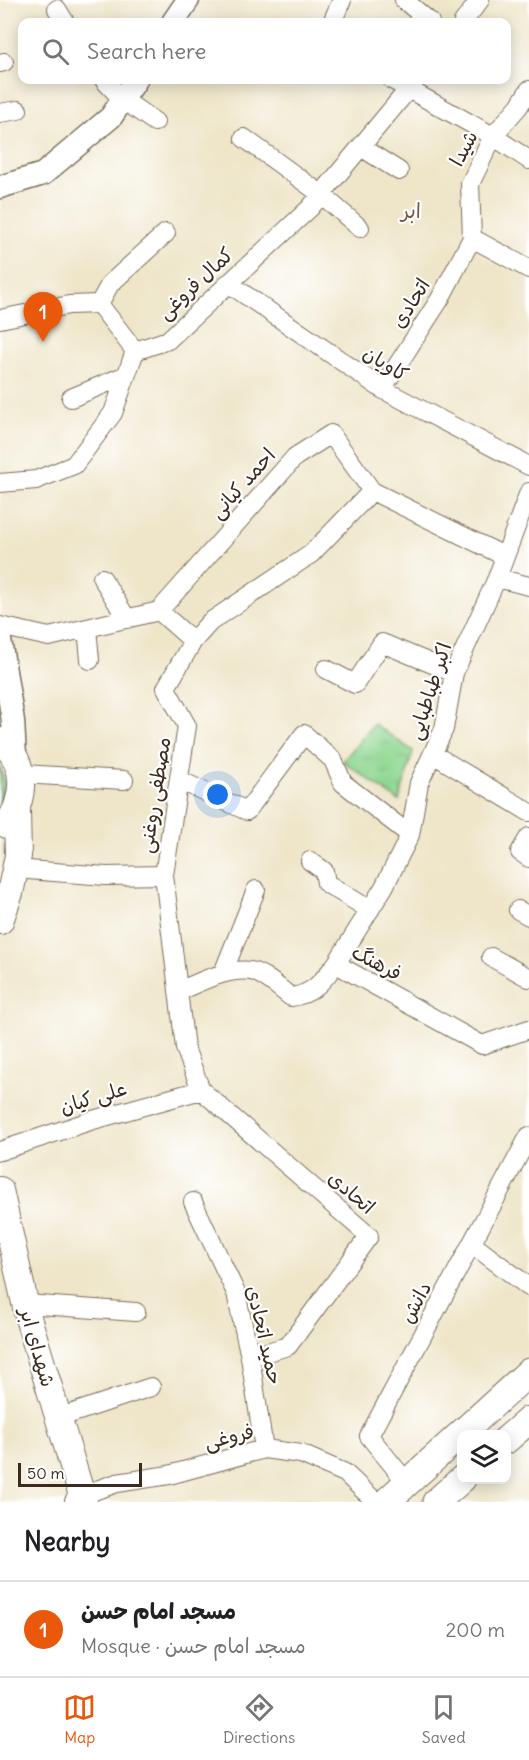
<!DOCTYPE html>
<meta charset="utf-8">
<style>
:root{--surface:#fff;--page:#f6f6f6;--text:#202124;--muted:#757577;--line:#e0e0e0;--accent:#ea580c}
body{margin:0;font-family:Delius,"Playpen Sans Arabic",sans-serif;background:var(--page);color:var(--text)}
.controls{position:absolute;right:18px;bottom:18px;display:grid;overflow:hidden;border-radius:12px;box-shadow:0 3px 15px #0003}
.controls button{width:54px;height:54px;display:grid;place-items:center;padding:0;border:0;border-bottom:2px solid var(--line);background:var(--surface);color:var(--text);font:30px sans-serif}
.scale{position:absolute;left:18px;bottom:15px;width:124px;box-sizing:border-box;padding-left:6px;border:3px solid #3b2a1e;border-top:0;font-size:16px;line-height:21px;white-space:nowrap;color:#3b2a1e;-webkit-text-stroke:4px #fff;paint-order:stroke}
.you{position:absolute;left:218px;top:795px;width:21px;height:21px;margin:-15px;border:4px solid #fff;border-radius:50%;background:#1a73e8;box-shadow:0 0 0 9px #1a73e833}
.badge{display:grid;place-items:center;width:39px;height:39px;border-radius:50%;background:var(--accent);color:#fff;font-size:20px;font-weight:700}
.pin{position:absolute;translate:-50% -50px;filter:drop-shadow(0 2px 3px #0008)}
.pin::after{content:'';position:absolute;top:32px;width:21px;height:18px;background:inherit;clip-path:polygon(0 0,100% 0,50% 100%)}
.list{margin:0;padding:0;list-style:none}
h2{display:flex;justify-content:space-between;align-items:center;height:78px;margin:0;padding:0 24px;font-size:26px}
h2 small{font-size:20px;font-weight:400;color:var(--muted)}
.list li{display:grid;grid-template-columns:39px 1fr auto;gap:18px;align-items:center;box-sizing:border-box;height:96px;padding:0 24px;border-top:2px solid var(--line)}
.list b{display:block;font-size:22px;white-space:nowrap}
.list p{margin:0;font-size:20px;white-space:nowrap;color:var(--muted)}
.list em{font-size:20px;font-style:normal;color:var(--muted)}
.icon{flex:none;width:33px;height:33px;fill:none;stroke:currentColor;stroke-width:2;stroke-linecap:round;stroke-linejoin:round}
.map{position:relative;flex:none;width:529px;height:1502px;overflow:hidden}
.search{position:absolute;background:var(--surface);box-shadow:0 3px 15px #0003;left:18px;right:18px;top:18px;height:66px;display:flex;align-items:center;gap:15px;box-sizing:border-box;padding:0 21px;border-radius:12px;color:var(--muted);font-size:22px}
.sheet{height:174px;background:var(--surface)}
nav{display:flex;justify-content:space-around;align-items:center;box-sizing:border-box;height:84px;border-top:2px solid var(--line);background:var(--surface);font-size:16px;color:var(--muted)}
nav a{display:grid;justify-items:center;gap:3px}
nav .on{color:var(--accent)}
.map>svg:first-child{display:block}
.green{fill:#8fd792;stroke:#658058;stroke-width:1.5}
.park{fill:url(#park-tufts);stroke:#658058;stroke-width:1.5}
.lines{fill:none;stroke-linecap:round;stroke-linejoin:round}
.minor-casing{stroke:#7a6c5a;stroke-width:20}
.tertiary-casing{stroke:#7a6c5a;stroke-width:25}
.secondary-casing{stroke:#7a6c5a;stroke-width:28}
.primary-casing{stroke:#7a6c5a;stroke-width:29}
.minor{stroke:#fff;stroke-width:18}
.tertiary{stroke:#fff;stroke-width:22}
.secondary{stroke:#fff;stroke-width:26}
.primary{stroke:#fff;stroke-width:27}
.labels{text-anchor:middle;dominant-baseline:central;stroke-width:4.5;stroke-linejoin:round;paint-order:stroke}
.street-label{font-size:20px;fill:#3b2a1e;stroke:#fff}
.neighbourhood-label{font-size:21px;fill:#7c5945;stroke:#fff}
</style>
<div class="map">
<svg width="529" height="1502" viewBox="0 0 529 1502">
<defs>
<pattern id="park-tufts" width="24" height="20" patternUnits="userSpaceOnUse" patternTransform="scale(1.5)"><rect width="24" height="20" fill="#8fd792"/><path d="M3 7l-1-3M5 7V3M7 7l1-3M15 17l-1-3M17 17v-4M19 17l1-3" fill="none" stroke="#7cb97d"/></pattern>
</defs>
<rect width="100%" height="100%" fill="#fff"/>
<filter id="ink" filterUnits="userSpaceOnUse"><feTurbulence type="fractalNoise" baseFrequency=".0167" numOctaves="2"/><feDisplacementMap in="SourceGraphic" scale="12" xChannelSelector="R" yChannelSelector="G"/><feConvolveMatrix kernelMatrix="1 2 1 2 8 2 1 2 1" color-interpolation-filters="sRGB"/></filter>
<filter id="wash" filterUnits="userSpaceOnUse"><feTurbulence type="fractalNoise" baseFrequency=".008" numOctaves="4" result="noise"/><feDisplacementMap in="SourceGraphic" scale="24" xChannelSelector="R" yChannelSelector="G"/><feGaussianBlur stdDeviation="1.35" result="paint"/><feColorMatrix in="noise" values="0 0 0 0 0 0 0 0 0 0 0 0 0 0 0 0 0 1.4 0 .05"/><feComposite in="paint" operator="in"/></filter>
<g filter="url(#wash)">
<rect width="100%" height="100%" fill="#efe6ca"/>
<!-- green -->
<path class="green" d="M0 765 5 785 0 804Z"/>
<!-- park -->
<path class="park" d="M374 724 413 751 399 801 343 761Z"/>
</g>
<g filter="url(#ink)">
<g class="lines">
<!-- minor casing -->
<g class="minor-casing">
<path id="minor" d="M404 0 430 22
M57 9 65 22
M332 22 342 0
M463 22 480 0
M0 63 4 62
M104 80 122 99 155 122
M392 80 493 136 529 160
M0 113 18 110
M244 138 322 195 360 228
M361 147 399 171
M472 238 470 184 493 136 519 106 529 90
M472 238 529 269
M228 283 382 389 529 466
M99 304 110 284 166 233
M99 304 135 351
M0 319 69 305 99 304
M382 389 440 299 472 238
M71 398 126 375
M0 483 36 480 74 465 113 413 135 351 168 340 310 208 416 80
M102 578 127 619
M497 578 529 586
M159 611 193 641
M0 626 49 637 159 611 295 457 331 434 372 491 504 556
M87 628 90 660
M326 669 355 684 382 643 454 673
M433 754 529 812
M22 774 124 780
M179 780 247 811 304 734 333 760 343 783 410 835
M529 837 520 852 529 858
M310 861 324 871 326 883 370 910
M15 869 106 876 164 875
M518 910 529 916
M491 957 529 978
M336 964 384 887 410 835 419 783 444 729 454 673 497 578 529 492
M223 973 256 890
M178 991C199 983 228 967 251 971 265 974 280 989 291 997 314 994 322 981 336 964L482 1045 529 1029
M0 1151 93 1120 201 1090
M193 1202 236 1293 250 1357 264 1449
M472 1244 529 1287
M26 1304 136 1312
M250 1357 288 1346 369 1236 201 1090 185 1048 164 875 187 726 166 688 193 641 210 622 311 554 372 491
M58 1418 151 1387
M407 1483 369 1436 529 1136
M74 1501 82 1495 117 1483 169 1475 264 1449 301 1454 345 1473 376 1502"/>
</g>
<!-- tertiary casing -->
<g class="tertiary-casing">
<path id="tertiary" d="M173 22 188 0
M0 187 43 174 111 117 136 80
M0 640 13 721 15 757"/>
</g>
<!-- secondary casing -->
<g class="secondary-casing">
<path id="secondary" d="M0 741C28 762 26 798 7 825
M0 921 10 893 18 856 17 811
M0 1190 29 1321 84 1502"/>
</g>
<!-- primary casing -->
<g class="primary-casing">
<path id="primary" d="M506 1440 529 1420
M386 1502 529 1372
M436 1502 462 1479"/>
</g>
<!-- minor -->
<use href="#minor" class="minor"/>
<!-- tertiary -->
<use href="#tertiary" class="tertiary"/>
<!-- secondary -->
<use href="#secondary" class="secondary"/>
<!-- primary -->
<use href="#primary" class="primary"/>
</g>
</g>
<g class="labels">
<!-- street labels -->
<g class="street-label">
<text transform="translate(463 148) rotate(-62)">شیدا</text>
<text transform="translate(195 283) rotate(-43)">کمال فروغی</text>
<text transform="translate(410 303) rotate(-58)">اتحادی</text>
<text transform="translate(386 363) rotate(32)">کاویان</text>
<text transform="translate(242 483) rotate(-48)">احمد کیانی</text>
<text transform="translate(429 691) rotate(-72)">اکبر طباطبایی</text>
<text transform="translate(154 795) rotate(-81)">مصطفی روغنی</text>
<text transform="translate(377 962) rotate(28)">فرهنگ</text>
<text transform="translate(93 1097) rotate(-17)">علی کیان</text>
<text transform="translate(352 1192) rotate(41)">اتحادی</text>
<text transform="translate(415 1302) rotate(-62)">دانش</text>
<text transform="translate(265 1335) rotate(77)">حمید اتحادی</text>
<text transform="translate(38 1347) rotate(74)">شهدای ابر</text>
<text transform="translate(229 1436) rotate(-14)">فروغی</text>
</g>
<!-- neighbourhood labels -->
<g class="neighbourhood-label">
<text x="411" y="210">ابر</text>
</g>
</g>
</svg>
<div class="controls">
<button><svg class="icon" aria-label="layers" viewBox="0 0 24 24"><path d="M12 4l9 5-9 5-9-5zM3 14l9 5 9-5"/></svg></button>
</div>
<div class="scale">50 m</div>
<div class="you"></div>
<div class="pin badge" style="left:43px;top:342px">1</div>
<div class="search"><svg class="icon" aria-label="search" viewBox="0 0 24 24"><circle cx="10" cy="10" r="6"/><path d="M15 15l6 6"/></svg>Search here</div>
</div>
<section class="sheet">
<h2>Nearby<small></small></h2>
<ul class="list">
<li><span class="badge">1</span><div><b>مسجد امام حسن</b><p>Mosque · مسجد امام حسن</p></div><em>200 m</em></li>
</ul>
</section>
<nav>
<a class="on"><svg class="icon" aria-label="map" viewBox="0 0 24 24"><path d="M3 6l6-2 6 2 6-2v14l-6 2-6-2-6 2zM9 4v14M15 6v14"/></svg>Map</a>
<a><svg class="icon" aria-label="directions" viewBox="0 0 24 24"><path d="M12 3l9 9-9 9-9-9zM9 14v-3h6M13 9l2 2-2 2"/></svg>Directions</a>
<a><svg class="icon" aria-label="saved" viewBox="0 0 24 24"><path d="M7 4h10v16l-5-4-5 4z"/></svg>Saved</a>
</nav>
